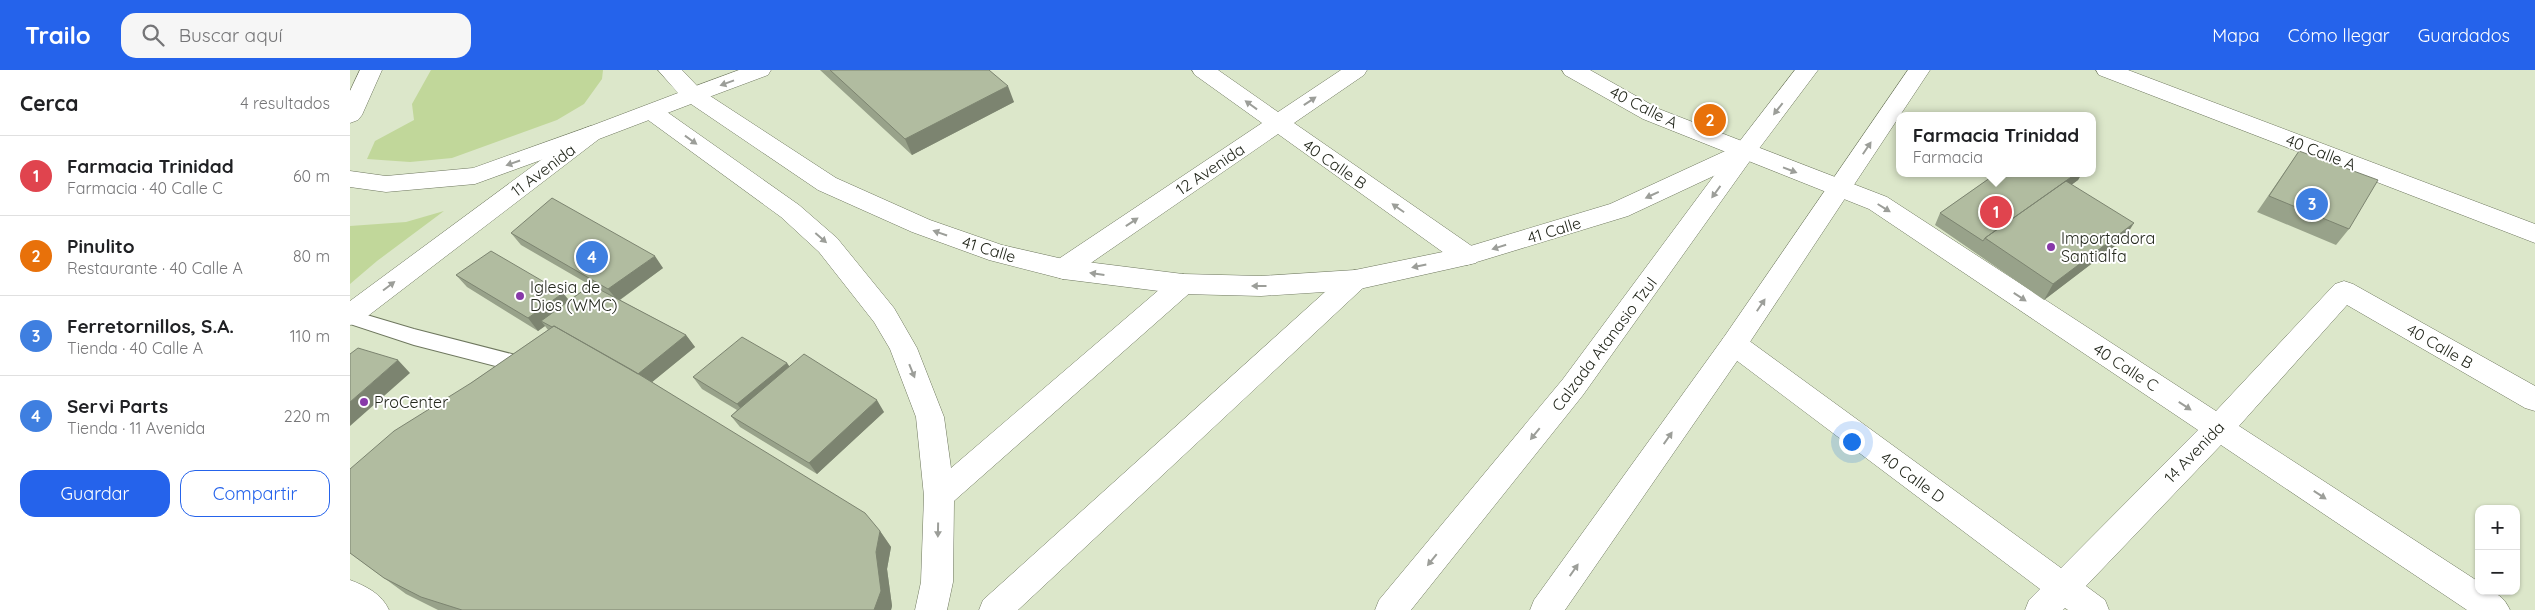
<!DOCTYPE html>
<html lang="es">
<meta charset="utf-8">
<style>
:root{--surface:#fff;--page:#f6f6f6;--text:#202124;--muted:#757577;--line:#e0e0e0;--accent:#2563eb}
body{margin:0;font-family:Quicksand,sans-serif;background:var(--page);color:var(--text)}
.controls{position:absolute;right:15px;bottom:15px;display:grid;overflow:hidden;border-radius:10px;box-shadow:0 1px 4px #0004}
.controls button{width:45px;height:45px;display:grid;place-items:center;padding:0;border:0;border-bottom:1px solid var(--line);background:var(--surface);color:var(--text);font:25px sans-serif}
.you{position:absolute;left:1501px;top:371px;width:18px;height:18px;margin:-12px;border:4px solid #fff;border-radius:50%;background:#1a73e8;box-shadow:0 0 0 8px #1a73e833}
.badge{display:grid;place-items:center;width:32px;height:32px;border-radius:50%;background:var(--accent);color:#fff;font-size:16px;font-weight:700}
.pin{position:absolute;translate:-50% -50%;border:2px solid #fff;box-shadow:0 1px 5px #0006}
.popup{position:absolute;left:1546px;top:42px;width:200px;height:65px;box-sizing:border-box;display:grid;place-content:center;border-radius:10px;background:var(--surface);filter:drop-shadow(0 1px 4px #0005);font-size:16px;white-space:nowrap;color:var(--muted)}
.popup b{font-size:19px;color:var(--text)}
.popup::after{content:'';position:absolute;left:50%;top:100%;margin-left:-10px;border:10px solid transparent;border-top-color:var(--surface)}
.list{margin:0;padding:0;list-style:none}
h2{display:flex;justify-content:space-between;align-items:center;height:65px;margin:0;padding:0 20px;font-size:21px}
h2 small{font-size:16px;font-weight:400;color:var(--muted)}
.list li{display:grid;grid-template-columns:32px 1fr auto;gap:15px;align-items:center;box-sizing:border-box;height:80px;padding:0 20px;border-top:1px solid var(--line)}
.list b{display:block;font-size:19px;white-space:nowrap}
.list p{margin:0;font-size:16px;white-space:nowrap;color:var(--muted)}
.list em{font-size:16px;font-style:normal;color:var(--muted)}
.actions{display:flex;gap:10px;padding:15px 20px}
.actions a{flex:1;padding:11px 0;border:1px solid var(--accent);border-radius:15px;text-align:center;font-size:18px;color:var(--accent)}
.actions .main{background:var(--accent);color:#fff}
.icon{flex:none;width:28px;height:28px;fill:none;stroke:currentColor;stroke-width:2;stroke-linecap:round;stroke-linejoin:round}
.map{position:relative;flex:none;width:2185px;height:540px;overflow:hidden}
header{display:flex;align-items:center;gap:30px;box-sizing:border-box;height:70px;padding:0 25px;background:var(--accent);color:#fff}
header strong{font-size:24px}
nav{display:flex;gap:28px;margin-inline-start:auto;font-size:18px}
.search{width:350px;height:45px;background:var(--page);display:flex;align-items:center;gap:12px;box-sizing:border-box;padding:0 18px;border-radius:15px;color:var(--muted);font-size:19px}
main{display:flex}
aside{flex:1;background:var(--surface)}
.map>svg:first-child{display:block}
.green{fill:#c1d79a}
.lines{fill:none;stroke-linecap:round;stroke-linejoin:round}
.service-casing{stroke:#6e775e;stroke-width:2}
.minor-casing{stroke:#6e775e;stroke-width:1}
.secondary-casing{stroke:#6e775e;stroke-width:1}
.primary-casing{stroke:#6e775e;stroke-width:1}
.trunk-casing{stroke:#6e775e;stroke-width:1}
.service{fill:#fff;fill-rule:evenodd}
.minor{fill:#fff;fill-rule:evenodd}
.secondary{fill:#fff;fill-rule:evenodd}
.primary{fill:#fff;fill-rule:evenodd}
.trunk{fill:#fff;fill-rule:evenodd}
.wall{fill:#98a28a}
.shaded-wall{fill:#7c8470}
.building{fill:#b1bca0;stroke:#7c8470}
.oneway{fill:#9c9e99}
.poi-dot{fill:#8839a9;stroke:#fff;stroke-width:2}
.labels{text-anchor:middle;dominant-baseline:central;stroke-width:4;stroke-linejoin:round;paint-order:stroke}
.street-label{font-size:16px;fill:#24281d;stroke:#fff}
.poi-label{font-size:16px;fill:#24281d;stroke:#fff;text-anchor:start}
</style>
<header>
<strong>Trailo</strong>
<div class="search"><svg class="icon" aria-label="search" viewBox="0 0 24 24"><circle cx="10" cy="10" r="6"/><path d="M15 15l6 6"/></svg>Buscar aquí</div>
<nav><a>Mapa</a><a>Cómo llegar</a><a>Guardados</a></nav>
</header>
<main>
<aside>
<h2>Cerca<small>4 resultados</small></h2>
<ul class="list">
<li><span class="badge" style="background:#e0444e">1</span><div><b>Farmacia Trinidad</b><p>Farmacia · 40 Calle C</p></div><em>60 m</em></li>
<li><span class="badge" style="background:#e8710a">2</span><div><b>Pinulito</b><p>Restaurante · 40 Calle A</p></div><em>80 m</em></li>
<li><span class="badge" style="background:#3f7fe0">3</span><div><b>Ferretornillos, S.A.</b><p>Tienda · 40 Calle A</p></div><em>110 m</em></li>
<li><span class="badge" style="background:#3f7fe0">4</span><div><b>Servi Parts</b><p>Tienda · 11 Avenida</p></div><em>220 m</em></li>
</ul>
<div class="actions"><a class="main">Guardar</a><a>Compartir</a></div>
</aside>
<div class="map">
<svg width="2185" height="540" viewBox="0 0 2185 540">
<rect width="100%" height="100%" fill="#dce7ca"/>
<!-- green -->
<path class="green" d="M81 0H253L252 9 234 34 207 50 102 88 60 92 17 89 25 71 64 50 62 34Z
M94 141 27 191 0 214V156L56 152Z"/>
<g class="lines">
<!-- service casing -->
<g class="service-casing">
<path id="service" d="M0 240 64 259 177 288 184 290 187 296 184 302 177 304 64 275 0 254Z"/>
</g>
<!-- minor casing -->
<g class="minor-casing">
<path id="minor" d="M389 0H421L418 5 351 30 343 32 335 30 332 25 335 20Z
M842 0H868L928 42 991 0H1017L1014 5 944 53 1126 179 1130 186 1126 193 1117 195 1108 193 928 64 722 206 713 209 704 206 700 199 704 192 912 53 845 5Z
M1212 0H1240L1309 39 1537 127 1866 341 1985 214 1994 211 2003 214 2185 316V341L2175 338 1997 235 1889 356 2129 512V521C2145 521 2153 525 2160 540H2117L1871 375 1736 516 1755 530 1759 540H1718L1715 538 1713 540H1675L1679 530 1690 519 1374 281 1370 274 1374 267 1384 263 1394 267 1711 498 1848 360 1519 139 1293 49 1215 5Z
M1746 0H1778L2185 154V173L1749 5Z
M302 35 310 37 449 135 487 168 544 238 567 278 594 347 601 398 824 207 833 204 842 207 846 214 842 221 604 431 603 512 597 540H565L571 512 574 426 566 347 540 279 524 252 469 182 431 147 294 47 290 42 294 37Z
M1005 200 1014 203 1018 210 1014 217 668 540H629L633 530 996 203Z
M0 510C16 516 32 524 39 540H0Z"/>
</g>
<!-- secondary casing -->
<g class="secondary-casing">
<path id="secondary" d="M308 0H332L351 20 486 108 580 150 652 175 713 189 833 204 911 206 1005 200 1117 177 1260 134 1386 76 1394 74 1402 76 1406 82 1402 88 1278 146 1117 195 1005 220 911 226 833 224 713 209 639 190 562 162 468 120 341 34 249 69 10 252 0 255V231L233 59 328 23Z"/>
</g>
<!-- primary casing -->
<g class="primary-casing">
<path id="primary" d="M1445 0H1468L1402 88 1233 325 1061 540H1025L1029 530 1213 309 1386 76Z
M1558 0H1580L1394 281 1215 540H1180L1184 530 1374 267Z"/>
</g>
<!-- trunk casing -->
<g class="trunk-casing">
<path id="trunk" d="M10 0H32L12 45 8 50 0 53V21Z
M241 56 249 59 253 64 249 69 125 114 36 122 0 117V101L36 106 123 98Z"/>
</g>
<!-- service -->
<use href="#service" class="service"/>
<!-- minor -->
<use href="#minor" class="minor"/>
<!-- secondary -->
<use href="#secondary" class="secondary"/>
<!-- primary -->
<use href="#primary" class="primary"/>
<!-- trunk -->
<use href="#trunk" class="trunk"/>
</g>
<!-- wall -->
<path class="wall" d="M470 0H639L664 32 562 85Z
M1949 81 1999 159 1986 175 1907 142Z
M1647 103H1732L1728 110 1721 115 1774 169 1694 230 1585 155 1590 143Z
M161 163 313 198 270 230 336 265 345 277 302 312 530 461 541 477 537 499 542 536 541 540H88L56 524 0 483 121 313 198 260 195 256 188 261 117 217 106 205 219 230 240 215 171 175Z
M437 293 439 296 534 342 467 404 390 357 381 346 387 340 352 319 343 307Z"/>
<!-- shaded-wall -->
<path class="shaded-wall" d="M658 16 664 32 562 85 555 69Z
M1727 103H1732L1728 110 1642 173 1636 169Z
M1784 153 1774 169 1694 230 1703 214Z
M305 186 313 198 268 231 258 219Z
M213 223 223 235 191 251 195 256 188 261 178 248Z
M336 265 345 277 296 317 286 305Z
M48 290 60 303 0 356V332Z
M437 293 445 305 396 345 387 334Z
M527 330 534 342 467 404 459 393Z
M530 461 541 477 537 499 542 536 541 540H524L526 482Z"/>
<!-- building -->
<path class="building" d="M480 0H639L658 16 555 69Z
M1949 81 2028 110 1999 159 1919 126Z
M1647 103H1727L1635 168 1633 171 1590 143Z
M1716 111 1784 153 1703 214 1635 168Z
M202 128 305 186 258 219 161 163Z
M141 181 213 223 178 248 106 205Z
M241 215 336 265 288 304 204 256 202 257 191 251Z
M204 256 282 300 515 443 530 461 526 482 531 521 524 540H112L71 527 34 508 0 483V399L44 361 121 313Z
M392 267 437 293 387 334 343 307Z
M8 278 48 290 0 332V284Z
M454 284 527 330 459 393 381 346Z"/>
<!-- one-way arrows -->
<defs><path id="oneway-solid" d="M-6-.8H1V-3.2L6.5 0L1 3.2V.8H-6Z" transform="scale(1.25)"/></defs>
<g class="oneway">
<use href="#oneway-solid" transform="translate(377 13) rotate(160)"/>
<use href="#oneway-solid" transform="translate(960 31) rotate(-34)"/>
<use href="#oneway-solid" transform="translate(901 35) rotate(-144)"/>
<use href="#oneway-solid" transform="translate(1428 39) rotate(128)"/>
<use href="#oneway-solid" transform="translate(341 70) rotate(36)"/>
<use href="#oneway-solid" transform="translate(1517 78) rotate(-56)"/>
<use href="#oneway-solid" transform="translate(163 93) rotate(161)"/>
<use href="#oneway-solid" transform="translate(1440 100) rotate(21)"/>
<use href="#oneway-solid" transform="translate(1366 122) rotate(126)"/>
<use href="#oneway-solid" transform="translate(1302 125) rotate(155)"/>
<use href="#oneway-solid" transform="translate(1048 138) rotate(-145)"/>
<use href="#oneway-solid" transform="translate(1534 138) rotate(32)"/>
<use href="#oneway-solid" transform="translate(782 152) rotate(-34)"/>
<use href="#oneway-solid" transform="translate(590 163) rotate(-161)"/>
<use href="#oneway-solid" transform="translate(471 168) rotate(41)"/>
<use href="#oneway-solid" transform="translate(1149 177) rotate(163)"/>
<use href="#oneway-solid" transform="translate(1069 196) rotate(168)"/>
<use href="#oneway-solid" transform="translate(747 204) rotate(-172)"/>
<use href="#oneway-solid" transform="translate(39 216) rotate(-37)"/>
<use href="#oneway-solid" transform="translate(909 216) rotate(180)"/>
<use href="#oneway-solid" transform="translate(1670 227) rotate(33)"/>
<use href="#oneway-solid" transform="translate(1411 235) rotate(-56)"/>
<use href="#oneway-solid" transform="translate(562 301) rotate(68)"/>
<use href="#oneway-solid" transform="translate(1835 336) rotate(33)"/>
<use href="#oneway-solid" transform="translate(1185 364) rotate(129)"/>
<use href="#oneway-solid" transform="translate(1318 368) rotate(-55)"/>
<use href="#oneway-solid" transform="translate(1970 425) rotate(33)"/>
<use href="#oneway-solid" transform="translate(588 460) rotate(91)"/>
<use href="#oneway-solid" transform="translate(1082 490) rotate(129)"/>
<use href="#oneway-solid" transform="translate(1224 500) rotate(-55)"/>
</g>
<!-- markers -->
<g class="poi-dot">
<circle cx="1701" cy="177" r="5"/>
<circle cx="170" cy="226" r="5"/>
<circle cx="14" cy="332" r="5"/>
</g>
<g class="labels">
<!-- street labels -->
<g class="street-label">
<text transform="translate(1294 37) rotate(27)">40 Calle A</text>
<text transform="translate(1971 82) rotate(21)">40 Calle A</text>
<text transform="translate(985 94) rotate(35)">40 Calle B</text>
<text transform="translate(860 99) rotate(-34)">12 Avenida</text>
<text transform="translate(193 100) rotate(-37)">11 Avenida</text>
<text transform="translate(1204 160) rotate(-17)">41 Calle</text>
<text transform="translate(639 179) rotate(17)">41 Calle</text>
<text transform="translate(1254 274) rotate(-53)">Calzada Atanasio Tzul</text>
<text transform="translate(2090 276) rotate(30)">40 Calle B</text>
<text transform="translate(1776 297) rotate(33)">40 Calle C</text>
<text transform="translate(1844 382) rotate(-46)">14 Avenida</text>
<text transform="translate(1563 407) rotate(36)">40 Calle D</text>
</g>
<!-- poi labels -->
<g class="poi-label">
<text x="1711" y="168">Importadora<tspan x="1711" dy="18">Santialfa</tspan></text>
<text x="180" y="217">Iglesia de<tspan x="180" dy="18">Dios (WMC)</tspan></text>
<text x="24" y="332">ProCenter</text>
</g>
</g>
</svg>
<div class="controls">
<button>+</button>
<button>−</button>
</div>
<div class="you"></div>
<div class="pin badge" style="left:1646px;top:142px;background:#e0444e">1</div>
<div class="popup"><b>Farmacia Trinidad</b>Farmacia</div>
<div class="pin badge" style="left:1360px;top:50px;background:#e8710a">2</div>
<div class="pin badge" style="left:1962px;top:134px;background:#3f7fe0">3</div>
<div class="pin badge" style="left:242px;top:187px;background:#3f7fe0">4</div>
</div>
</main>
